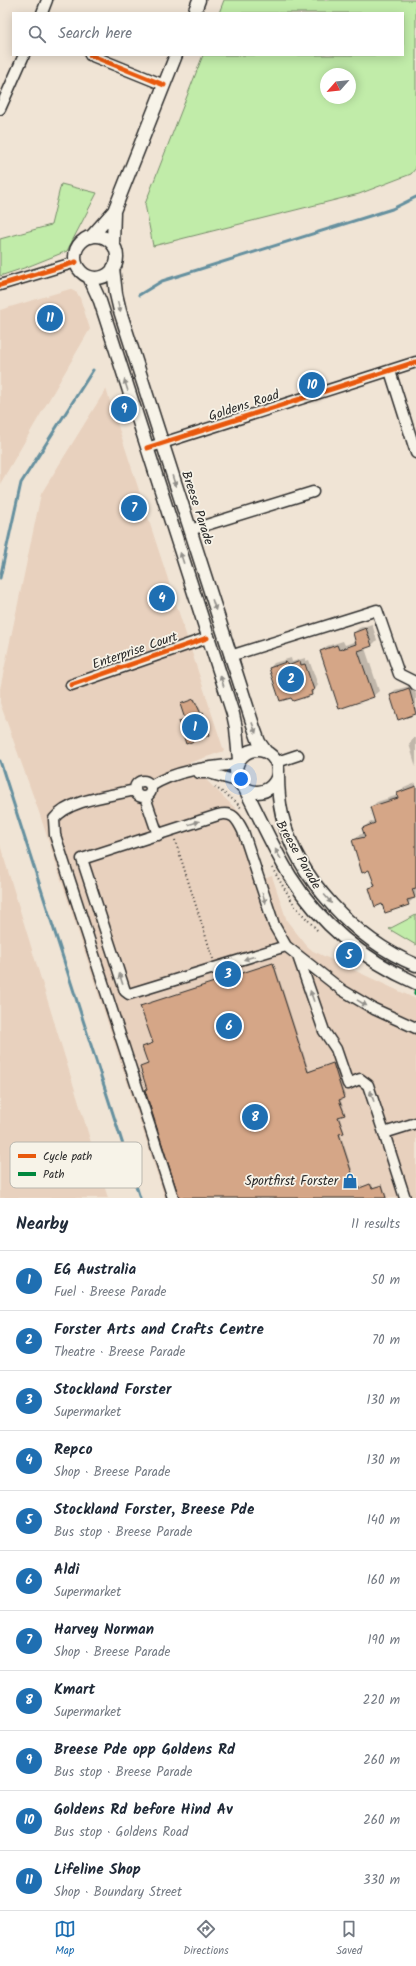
<!DOCTYPE html>
<meta charset="utf-8">
<style>
:root{--surface:#fff;--page:#f6f6f7;--text:#1f2937;--muted:#747a83;--line:#e0e1e3;--accent:#1f6fb2}
body{margin:0;font-family:Kalam,sans-serif;background:var(--page);color:var(--text)}
.compass{position:absolute;left:320px;top:68px;width:36px;height:36px;border-radius:50%;background:var(--surface);box-shadow:0 2px 10px #0003;rotate:243deg}
.you{position:absolute;left:241px;top:779px;width:14px;height:14px;margin:-10px;border:3px solid #fff;border-radius:50%;background:#1a73e8;box-shadow:0 0 0 6px #1a73e833}
.badge{display:grid;place-items:center;width:26px;height:26px;border-radius:50%;background:var(--accent);color:#fff;font-size:13px;font-weight:700}
.pin{position:absolute;translate:-50% -50%;border:2px solid #fff;box-shadow:0 1px 4px #0006}
.list{margin:0;padding:0;list-style:none}
h2{display:flex;justify-content:space-between;align-items:center;height:52px;margin:0;padding:0 16px;font-size:17px}
h2 small{font-size:13px;font-weight:400;color:var(--muted)}
.list li{display:grid;grid-template-columns:26px 1fr auto;gap:12px;align-items:center;box-sizing:border-box;height:60px;padding:0 16px;border-top:1px solid var(--line)}
.list b{display:block;font-size:15px;white-space:nowrap}
.list p{margin:0;font-size:13px;white-space:nowrap;color:var(--muted)}
.list em{font-size:13px;font-style:normal;color:var(--muted)}
.icon{flex:none;width:22px;height:22px;fill:none;stroke:currentColor;stroke-width:2;stroke-linecap:round;stroke-linejoin:round}
.map{position:relative;flex:none;width:416px;height:1198px;overflow:hidden}
.search{position:absolute;background:var(--surface);box-shadow:0 2px 10px #0003;left:12px;right:12px;top:12px;height:44px;display:flex;align-items:center;gap:10px;box-sizing:border-box;padding:0 14px;border-radius:0px;color:var(--muted);font-size:15px}
.sheet{height:712px;background:var(--surface)}
nav{display:flex;justify-content:space-around;align-items:center;box-sizing:border-box;height:56px;border-top:1px solid var(--line);background:var(--surface);font-size:11px;color:var(--muted)}
nav a{display:grid;justify-items:center;gap:2px}
nav .on{color:var(--accent)}
.map>svg:first-child{display:block}
.built{fill:#e8d1be}
.green{fill:#c1eca9;stroke:#768c6a;fill-rule:evenodd}
.shadow{fill:#0003}
.lines{fill:none;stroke-linecap:round;stroke-linejoin:round}
.stream{stroke:#65909f;stroke-width:3}
.building{fill:#d5a687;stroke:#2b2b2b}
.minor-casing{stroke:#2b2b2b;stroke-width:13}
.major-casing{stroke:#2b2b2b;stroke-width:15}
.path{stroke:#2b2b2b;stroke-width:2;stroke-dasharray:1 3;stroke-linecap:butt}
.minor{stroke:#f7f3e8;stroke-width:10}
.major{stroke:#f7f3e8;stroke-width:12}
.quiet{stroke:#00873e;stroke-width:4;stroke-dasharray:8 4;stroke-linecap:butt}
.cycleway-casing{stroke:#f7f3e8;stroke-width:8}
.cycleway{stroke:#e8590c;stroke-width:5}
.oneway{fill:#918f8a}
.labels{text-anchor:middle;dominant-baseline:central;stroke-width:3.5;stroke-linejoin:round;paint-order:stroke}
.street-label{font-size:13px;fill:#2b2b2b;stroke:#f7f3e8}
.poi-label{font-size:13px;fill:#2b2b2b;stroke:#f7f3e8;text-anchor:end}
.key{fill:#f7f3e8;stroke:#bab7af;stroke-width:1}
.key-label{font-size:11px;fill:#2b2b2b}
</style>
<div class="map">
<svg width="416" height="1198" viewBox="0 0 416 1198">
<rect width="100%" height="100%" fill="#f0e4d5"/>
<filter id="ink" filterUnits="userSpaceOnUse"><feTurbulence type="fractalNoise" baseFrequency=".025" numOctaves="2"/><feDisplacementMap in="SourceGraphic" scale="8" xChannelSelector="R" yChannelSelector="G"/><feConvolveMatrix kernelMatrix="1 2 1 2 8 2 1 2 1" color-interpolation-filters="sRGB"/></filter>
<g filter="url(#ink)">
<!-- built -->
<path class="built" d="M70 289 77 293 80 298 90 329 0 484V310Z
M106 389 224 751 189 763 243 816 264 879 272 876 287 921 307 946 313 951 416 999V1198H165L40 815 0 703V689L41 494Z
M0 845 108 1198H0Z"/>
<!-- green -->
<path class="green" d="M224 0H416V168L411 174 359 194 153 246 145 204 203 55H403V13H219ZM326 74H350V98H326Z
M61 184 97 193 67 251 27 267 0 276V239L51 225Z
M416 915V945L389 929Z"/>
<!-- shadow -->
<path class="shadow" d="M372 624 377 640 372 645 365 648 379 691 373 696 321 651 327 646 343 641 345 645 356 641 354 633 359 628Z
M291 658 292 662 305 658 306 661 309 660 318 685 312 694 270 668 274 663Z
M413 685 416 694V713L399 719 391 695 395 690Z
M195 699 202 713H204L209 734 186 719 181 704Z
M414 738H416V767L409 744Z
M416 783V896L408 904 383 903 371 889 375 884 370 869 353 841 359 835 365 833 363 828 369 823 375 820 371 807 377 802 398 795 404 788Z
M274 963 309 1071 334 1063 345 1096 340 1098 345 1113 339 1116 344 1131 340 1133 358 1188 372 1184 373 1188 383 1185 387 1198H180L141 1067 149 1064 143 1047 154 1043 142 1006Z"/>
<g class="lines">
<!-- stream -->
<path class="stream" d="M139 295 162 281 392 209 416 197
M0 578 21 483 93 370
M0 761 140 1198"/>
</g>
<!-- building -->
<path class="building" d="M366 628 372 646 358 651 374 697 339 709 320 651 337 645 339 650 356 644 353 633Z
M300 661 301 665 305 664 314 690 311 691 312 695 293 701 291 698 280 701 269 668 286 662 288 666Z
M409 688 416 714 398 720 390 695Z
M194 699 201 714 203 713 210 735 186 744 179 721 185 719 180 704Z
M416 786V888L412 889 415 898 407 900 409 905 385 913 382 904 375 907 369 888 375 886 369 870 362 873 352 840 365 837 362 828 375 823 370 807 398 798 397 793Z
M273 963 308 1072 333 1063 344 1098 339 1100 345 1115 338 1117 344 1133 339 1134 357 1189 370 1184 372 1188 382 1185 386 1198H179L145 1090 147 1089 140 1067 148 1064 142 1047 153 1043 140 1006Z"/>
<g class="lines">
<!-- minor casing -->
<g class="minor-casing">
<path id="minor" d="M42 13 47 0
M90 55 164 85
M0 109 24 55
M0 285 76 262
M390 371 416 453
M147 448 416 362
M190 530 313 492
M230 656 377 610 399 674 413 681 416 685
M71 685 207 638
M277 762 298 755
M199 773H209L240 782
M135 789a8 8 0 1 1 16 0a8 8 0 1 1-16 0Z
M151 786C176 770 208 767 237 764
M135 790C111 796 69 799 54 819L55 835 173 1198
M145 797 158 835
M286 946 129 994 125 991 82 859 218 815C233 811 237 819 243 831L274 925 286 946 342 990 374 1009 416 1028
M298 956 324 1031 336 1049 348 1084 360 1079 368 1085 384 1133
M405 1198 384 1133 416 1123"/>
</g>
<!-- major casing -->
<g class="major-casing">
<path id="major" d="M194 13 199 0
M75 257a21 21 0 1 1 42 0a21 21 0 1 1-42 0Z
M91 237 114 211
M113 245 114 211 176 55
M113 268 116 294 120 311 254 728 259 742 266 752
M89 277 100 301 233 714 236 728 239 760
M236 771a21 21 0 1 1 42 0a21 21 0 1 1-42 0Z
M278 775C278 788 279 802 282 815 297 879 356 940 416 965
M244 787C259 816 273 848 290 876 321 925 364 960 416 983"/>
</g>
<!-- path -->
<path class="path" d="M215 787 235 801 242 809
M175 840 213 959
M272 868 295 906 318 931"/>
<!-- minor -->
<use href="#minor" class="minor"/>
<!-- major -->
<use href="#major" class="major"/>
<!-- quiet -->
<path class="quiet" d="M415 995 416 990"/>
<!-- cycleway casing -->
<g class="cycleway-casing">
<path id="cycleway" d="M90 55 164 85
M0 285 76 262
M147 448 416 362
M71 685 207 638"/>
</g>
<!-- cycleway -->
<use href="#cycleway" class="cycleway"/>
</g>
<!-- one-way arrows -->
<defs><path id="oneway-solid" d="M-6-.8H1V-3.2L6.5 0L1 3.2V.8H-6Z"/></defs>
<g class="oneway">
<use href="#oneway-solid" transform="translate(119 307) rotate(76)"/>
<use href="#oneway-solid" transform="translate(126 385) rotate(-108)"/>
<use href="#oneway-solid" transform="translate(174 481) rotate(72)"/>
<use href="#oneway-solid" transform="translate(182 558) rotate(-108)"/>
<use href="#oneway-solid" transform="translate(214 605) rotate(72)"/>
<use href="#oneway-solid" transform="translate(222 681) rotate(-108)"/>
<use href="#oneway-solid" transform="translate(254 728) rotate(70)"/>
<use href="#oneway-solid" transform="translate(194 823) rotate(-18)"/>
<use href="#oneway-solid" transform="translate(278 854) rotate(-119)"/>
<use href="#oneway-solid" transform="translate(264 898) rotate(72)"/>
<use href="#oneway-solid" transform="translate(328 899) rotate(50)"/>
<use href="#oneway-solid" transform="translate(249 958) rotate(163)"/>
<use href="#oneway-solid" transform="translate(121 979) rotate(-108)"/>
<use href="#oneway-solid" transform="translate(312 996) rotate(-109)"/>
<use href="#oneway-solid" transform="translate(362 1003) rotate(31)"/>
<use href="#oneway-solid" transform="translate(372 1096) rotate(-109)"/>
</g>
</g>
<!-- icons -->
<defs>
<g id="shop-bare" transform="scale(1.2)"><path d="M-5-2.5h2.3a2.7 3.5 0 0 1 5.4 0H5L5.5 6h-11ZM-1.5-2.5h3a1.5 2.3 0 0 0-3 0Z" fill="#1f6fb2" stroke="#f7f3e8" stroke-width="2.5" paint-order="stroke"/></g>
</defs>
<g fill-rule="evenodd">
<use href="#shop-bare" x="350" y="1181"/>
</g>
<g class="labels">
<!-- street labels -->
<g class="street-label">
<text transform="translate(244 406) rotate(-18)">Goldens Road</text>
<text transform="translate(197 508) rotate(72)">Breese Parade</text>
<text transform="translate(135 651) rotate(-19)">Enterprise Court</text>
<text transform="translate(298 855) rotate(60)">Breese Parade</text>
</g>
<!-- poi labels -->
<g class="poi-label">
<text x="338" y="1181">Sportfirst Forster</text>
</g>
</g>
<!-- legend -->
<rect x="10" y="1142" width="132" height="46" rx="6" class="key"/>
<rect x="18" y="1154" width="18" height="4" fill="#e8590c"/>
<rect x="18" y="1172" width="18" height="4" fill="#00873e"/>
<g class="key-label">
<text x="43" y="1160">Cycle path</text>
<text x="43" y="1178">Path</text>
</g>
</svg>
<svg class="compass" viewBox="-18 -18 36 36"><path d="M0-13l5 13h-10z" fill="#e53935"/><path d="M0 13l5-13h-10z" fill="#747a83"/></svg>
<div class="you"></div>
<div class="pin badge" style="left:195px;top:727px">1</div>
<div class="pin badge" style="left:291px;top:679px">2</div>
<div class="pin badge" style="left:228px;top:974px">3</div>
<div class="pin badge" style="left:162px;top:598px">4</div>
<div class="pin badge" style="left:349px;top:955px">5</div>
<div class="pin badge" style="left:229px;top:1026px">6</div>
<div class="pin badge" style="left:134px;top:508px">7</div>
<div class="pin badge" style="left:255px;top:1117px">8</div>
<div class="pin badge" style="left:124px;top:409px">9</div>
<div class="pin badge" style="left:312px;top:385px">10</div>
<div class="pin badge" style="left:50px;top:318px">11</div>
<div class="search"><svg class="icon" aria-label="search" viewBox="0 0 24 24"><circle cx="10" cy="10" r="6"/><path d="M15 15l6 6"/></svg>Search here</div>
</div>
<section class="sheet">
<h2>Nearby<small>11 results</small></h2>
<ul class="list">
<li><span class="badge">1</span><div><b>EG Australia</b><p>Fuel · Breese Parade</p></div><em>50 m</em></li>
<li><span class="badge">2</span><div><b>Forster Arts and Crafts Centre</b><p>Theatre · Breese Parade</p></div><em>70 m</em></li>
<li><span class="badge">3</span><div><b>Stockland Forster</b><p>Supermarket</p></div><em>130 m</em></li>
<li><span class="badge">4</span><div><b>Repco</b><p>Shop · Breese Parade</p></div><em>130 m</em></li>
<li><span class="badge">5</span><div><b>Stockland Forster, Breese Pde</b><p>Bus stop · Breese Parade</p></div><em>140 m</em></li>
<li><span class="badge">6</span><div><b>Aldi</b><p>Supermarket</p></div><em>160 m</em></li>
<li><span class="badge">7</span><div><b>Harvey Norman</b><p>Shop · Breese Parade</p></div><em>190 m</em></li>
<li><span class="badge">8</span><div><b>Kmart</b><p>Supermarket</p></div><em>220 m</em></li>
<li><span class="badge">9</span><div><b>Breese Pde opp Goldens Rd</b><p>Bus stop · Breese Parade</p></div><em>260 m</em></li>
<li><span class="badge">10</span><div><b>Goldens Rd before Hind Av</b><p>Bus stop · Goldens Road</p></div><em>260 m</em></li>
<li><span class="badge">11</span><div><b>Lifeline Shop</b><p>Shop · Boundary Street</p></div><em>330 m</em></li>
</ul>
</section>
<nav>
<a class="on"><svg class="icon" aria-label="map" viewBox="0 0 24 24"><path d="M3 6l6-2 6 2 6-2v14l-6 2-6-2-6 2zM9 4v14M15 6v14"/></svg>Map</a>
<a><svg class="icon" aria-label="directions" viewBox="0 0 24 24"><path d="M12 3l9 9-9 9-9-9zM9 14v-3h6M13 9l2 2-2 2"/></svg>Directions</a>
<a><svg class="icon" aria-label="saved" viewBox="0 0 24 24"><path d="M7 4h10v16l-5-4-5 4z"/></svg>Saved</a>
</nav>
